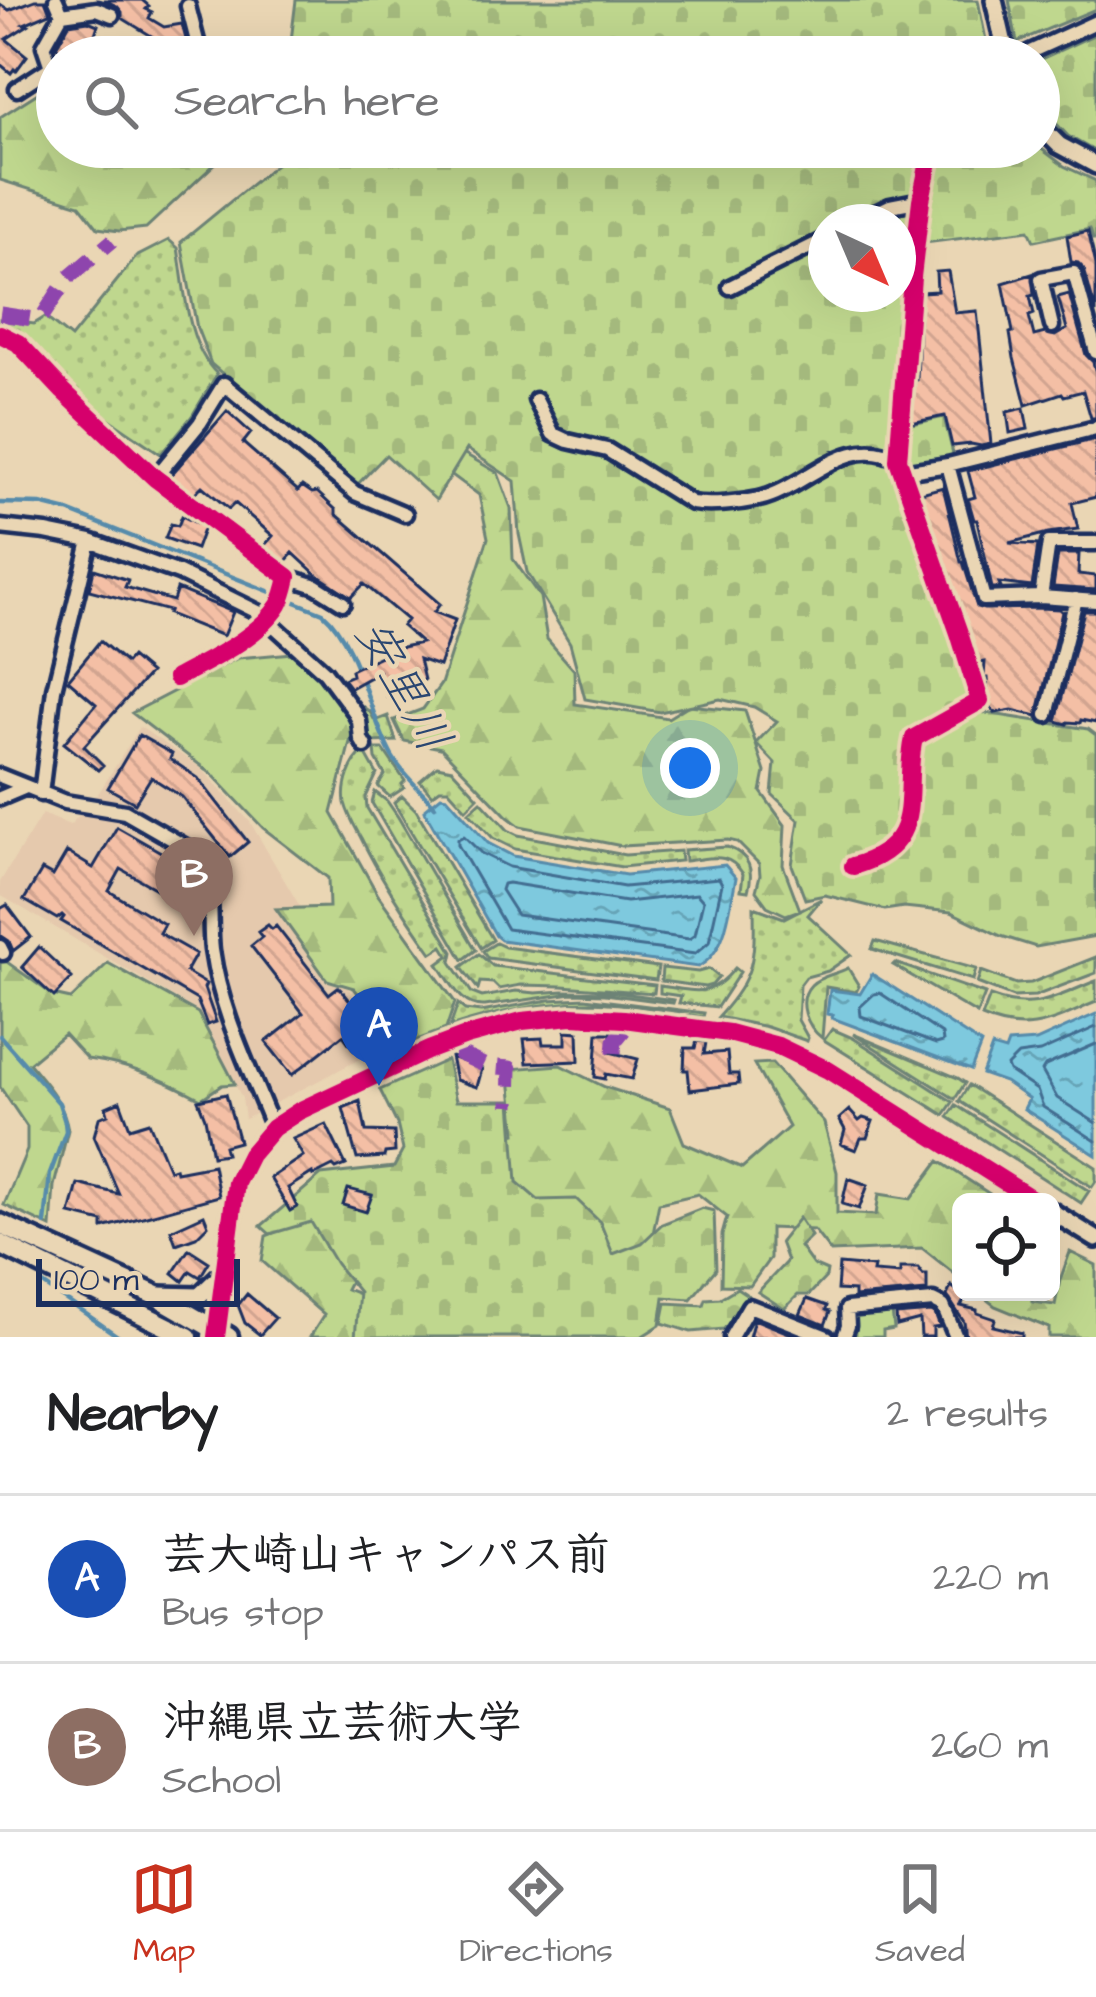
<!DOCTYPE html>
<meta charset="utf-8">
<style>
:root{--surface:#fff;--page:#f6f6f6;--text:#202124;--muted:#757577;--line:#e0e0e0;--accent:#c8321e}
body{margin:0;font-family:"Architects Daughter","Klee One",sans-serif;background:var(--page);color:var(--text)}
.controls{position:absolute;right:36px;bottom:36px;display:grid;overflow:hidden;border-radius:18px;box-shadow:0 12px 48px #0002}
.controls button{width:108px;height:108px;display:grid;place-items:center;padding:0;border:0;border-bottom:3px solid var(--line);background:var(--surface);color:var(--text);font:60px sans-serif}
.compass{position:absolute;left:808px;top:204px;width:108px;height:108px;border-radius:50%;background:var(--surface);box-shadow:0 12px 48px #0002;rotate:136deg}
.scale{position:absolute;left:36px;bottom:30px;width:204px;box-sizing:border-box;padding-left:12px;border:6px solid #1b2f5e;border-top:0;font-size:33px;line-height:42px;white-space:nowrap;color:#1b2f5e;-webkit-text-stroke:9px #ead6b4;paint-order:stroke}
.you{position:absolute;left:690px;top:768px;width:42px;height:42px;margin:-30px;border:9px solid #fff;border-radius:50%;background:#1a73e8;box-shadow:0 0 0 18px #1a73e833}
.badge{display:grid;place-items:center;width:78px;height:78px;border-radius:50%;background:var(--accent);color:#fff;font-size:39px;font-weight:700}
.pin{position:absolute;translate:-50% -99px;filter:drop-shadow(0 3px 6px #0008)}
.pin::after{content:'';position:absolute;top:63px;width:42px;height:36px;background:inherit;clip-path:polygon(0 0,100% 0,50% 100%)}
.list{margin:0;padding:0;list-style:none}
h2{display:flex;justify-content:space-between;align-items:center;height:156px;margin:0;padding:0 48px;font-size:51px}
h2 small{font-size:39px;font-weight:400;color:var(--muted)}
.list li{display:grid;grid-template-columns:78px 1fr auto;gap:36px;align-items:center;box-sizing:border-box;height:168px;padding:0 48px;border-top:3px solid var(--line)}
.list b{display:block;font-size:45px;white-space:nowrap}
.list p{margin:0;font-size:39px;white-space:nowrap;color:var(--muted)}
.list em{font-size:39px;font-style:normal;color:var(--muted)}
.icon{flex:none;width:66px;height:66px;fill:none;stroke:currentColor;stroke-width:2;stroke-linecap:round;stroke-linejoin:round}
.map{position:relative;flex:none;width:1096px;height:1337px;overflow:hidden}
.search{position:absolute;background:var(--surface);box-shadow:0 12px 48px #0002;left:36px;right:36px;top:36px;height:132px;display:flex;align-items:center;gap:30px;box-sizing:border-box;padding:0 42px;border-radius:66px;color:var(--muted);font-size:45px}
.sheet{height:492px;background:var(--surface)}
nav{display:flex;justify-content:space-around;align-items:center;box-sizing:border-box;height:168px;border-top:3px solid var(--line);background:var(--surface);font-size:33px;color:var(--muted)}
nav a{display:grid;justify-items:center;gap:6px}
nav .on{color:var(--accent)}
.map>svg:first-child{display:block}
.built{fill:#e5c9ad}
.grass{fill:url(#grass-dots);stroke:#6d8376;stroke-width:3}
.forest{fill:url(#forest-firs);stroke:#6d8376;stroke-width:3}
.cemetery{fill:url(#cemetery-stones);stroke:#6d8376;stroke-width:3;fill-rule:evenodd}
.water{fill:url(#water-ripples);stroke:#568bab;stroke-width:3}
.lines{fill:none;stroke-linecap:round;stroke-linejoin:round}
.shore{stroke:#436d91;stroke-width:3}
.stream{stroke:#568bab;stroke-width:4.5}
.building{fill:url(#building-back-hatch);stroke:#1b2f5e;stroke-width:3}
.minor-casing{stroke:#1b2f5e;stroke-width:21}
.tertiary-casing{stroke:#1b2f5e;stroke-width:24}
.primary-casing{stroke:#1b2f5e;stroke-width:27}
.minor{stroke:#ead6b4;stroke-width:12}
.tertiary{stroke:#ead6b4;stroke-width:15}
.primary{stroke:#ead6b4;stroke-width:18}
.quiet{stroke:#8e44ad;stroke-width:15;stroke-dasharray:30 15;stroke-linecap:butt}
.cycleway-casing{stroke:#ead6b4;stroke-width:26}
.cycleway{stroke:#d6006c;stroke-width:18}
.labels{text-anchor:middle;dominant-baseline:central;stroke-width:9;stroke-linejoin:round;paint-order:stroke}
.water-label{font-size:48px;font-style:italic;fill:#2a4671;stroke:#ead6b4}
</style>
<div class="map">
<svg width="1096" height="1337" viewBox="0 0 1096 1337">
<defs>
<pattern id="grass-dots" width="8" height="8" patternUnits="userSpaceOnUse" patternTransform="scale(3)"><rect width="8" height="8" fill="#bfd78e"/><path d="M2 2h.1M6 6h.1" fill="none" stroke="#a4b97d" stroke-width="1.8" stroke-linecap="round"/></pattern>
<pattern id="forest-firs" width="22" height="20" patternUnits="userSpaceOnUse" patternTransform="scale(3)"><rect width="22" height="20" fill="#bfd78e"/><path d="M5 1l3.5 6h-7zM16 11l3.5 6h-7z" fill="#a4b97d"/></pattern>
<pattern id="cemetery-stones" width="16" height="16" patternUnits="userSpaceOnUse" patternTransform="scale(3)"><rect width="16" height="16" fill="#bfd78e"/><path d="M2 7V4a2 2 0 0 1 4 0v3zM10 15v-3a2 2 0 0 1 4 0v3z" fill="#a4b97d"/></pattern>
<pattern id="water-ripples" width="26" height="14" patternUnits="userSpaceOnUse" patternTransform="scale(3)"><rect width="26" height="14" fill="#7ec9de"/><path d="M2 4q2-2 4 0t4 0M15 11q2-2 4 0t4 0" fill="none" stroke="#66a4b7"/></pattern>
<pattern id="building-back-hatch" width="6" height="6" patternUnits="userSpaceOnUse" patternTransform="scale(3)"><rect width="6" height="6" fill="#f4bfa5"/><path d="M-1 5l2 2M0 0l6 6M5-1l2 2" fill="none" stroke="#d1a490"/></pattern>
</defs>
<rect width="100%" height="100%" fill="#ead6b4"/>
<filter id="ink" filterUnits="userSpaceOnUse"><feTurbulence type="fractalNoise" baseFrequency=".00833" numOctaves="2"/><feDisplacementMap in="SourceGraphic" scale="24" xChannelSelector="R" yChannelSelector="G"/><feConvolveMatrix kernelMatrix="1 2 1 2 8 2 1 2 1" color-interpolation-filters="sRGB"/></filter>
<g filter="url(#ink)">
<!-- built -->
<path class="built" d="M140 727 201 768 250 822 383 1047 245 1119 242 1098 197 1011 0 895V882L42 814 70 825 98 794Z"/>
<!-- grass -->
<path class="grass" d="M169 240 178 248C185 288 186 344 217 374L192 416 161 454C126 430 89 407 58 378 35 356 32 340 0 328V319L34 324 45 317 71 338 136 257Z
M351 698 370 712 375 721 388 716 396 741 369 742 365 739Z
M375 749H383L405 781 402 784 404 788 390 797 378 786 385 775 376 759Z
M364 751 377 774 366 797 367 808 453 952 451 962 472 993 482 997 516 991 536 993 563 991 614 992 674 1000 673 1003 605 994 572 993 485 1006C461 1008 451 982 438 964L449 956 443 946 432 953C405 915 381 879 361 838 355 827 348 815 345 803 342 785 351 761 364 751Z
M437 766 452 769 478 797 466 809 448 789H440L432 795 420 781Z
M375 792 387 801 398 817 476 950 463 960 372 803Z
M402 796 416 810 493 940 481 948 394 803Z
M481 801 508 830 518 835 625 855 680 851 681 861 622 867 515 849 493 838 469 812Z
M727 847C750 855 754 870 748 891L741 890 743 874C728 850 710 859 685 861L684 850Z
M821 899 808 915 851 955 828 971 806 977 800 985 798 1020 808 1038 807 1041 767 1027 718 1017C755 975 755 960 754 907L784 918Z
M875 941 976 969 973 980 872 949Z
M496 943 505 947 658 967 656 980 488 958 483 951Z
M479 954 493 966 655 985 654 993 562 986 521 985 499 989 493 983 480 982 478 989 461 967Z
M1096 957V973L1035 996 1013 997 977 983 981 971 1016 984 1031 983Z
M895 963 985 994 977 1014 893 965Z
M662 968 698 972 709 969 719 977 712 985 705 987 661 981Z
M735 968 740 972 717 1007 679 1003 681 996 660 993V986C698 991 710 999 735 968Z
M848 968 859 986 856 992 826 987 822 1038C807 1027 796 1001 811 985 819 976 837 974 848 968Z
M1096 981V1002C1054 1020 1028 1037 982 1017L990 996C1035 1013 1054 997 1096 981Z
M585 998 704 1013 703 1017C666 1011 628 1003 590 1002 542 1002 496 1012 450 1027L458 1004 465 1010 481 1012 549 1000Z
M832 1029 853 1038 953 1102 944 1115 824 1040Z
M853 1034 958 1078 965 1083 955 1099Z
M969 1085 1096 1167V1181L1092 1187 959 1101Z
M956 1105 1089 1191 1081 1203 948 1117Z"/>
<!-- forest -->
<path class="forest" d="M52 84 57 86V147H188L219 160 146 228 119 231 98 228 80 205 0 180V117Z
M435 437 498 473 511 508 513 559 540 597 547 639 574 670 575 704 668 718 689 705 745 711 765 772 761 792 785 825 783 865 800 910 786 915 767 906 756 891 760 875 759 864 737 842 728 840 622 846 520 826 508 817 441 748 404 741 394 720 423 709 441 684 488 538 479 495 441 467Z
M292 653 317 674 352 714V734L332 813 378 895 455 1002 446 1029 399 1047 354 988 327 980 276 909 329 907 328 878 263 828 213 775 132 713 238 658Z
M0 960 7 962 53 995 71 999 108 963 198 1013 235 1084 222 1085 201 1099C165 1080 128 1064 87 1059L64 1034 29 1063C46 1084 64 1102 68 1130L54 1186 51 1227 4 1205 27 1150V1127L0 1087Z
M772 1063 824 1123 837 1172V1213L876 1215 879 1194 911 1199 939 1161 1002 1202H961V1279L922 1248 831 1252 814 1230 770 1228V1258L750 1286 721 1285 722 1235 727 1217 698 1194 659 1203 650 1249 401 1337H310L324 1315 262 1261 266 1236 322 1212 326 1249 355 1271 346 1289 377 1301 489 1140 516 1133 509 1069 560 1065 605 1087 670 1108 684 1143 742 1168 789 1127 754 1064Z
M1070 1252 1096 1265V1337H1049V1328L995 1306 977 1292H1031L1032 1302 1055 1305 1060 1280Z"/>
<!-- cemetery -->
<path class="cemetery" d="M296 0H978L987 45 977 57H289Z
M1009 0H1096V9L1017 42Z
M1096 34V152L1068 136 1039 105V60Z
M297 147H928L917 192 899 366 894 455 979 712 1088 729 1096 735V936L1036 947 1001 936 951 912 904 907 885 910 825 895 805 899 792 865 799 820 772 794 775 763 756 743 777 721 754 707 720 699 660 712 585 699 570 643 527 572 519 534 515 481 467 449 436 500 386 455 355 487 211 364 197 328 181 242ZM826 222H898V294H826Z
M939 147H1039L1064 166 1096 181V239H1093L1090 229 1034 241 1029 230 924 243Z
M944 417 954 458 909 468 904 461 903 426Z
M447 1060 456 1101H511L517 1182 538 1200 576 1199 600 1222 613 1254 642 1243 662 1224 702 1208 714 1211 716 1269 691 1299 664 1297 660 1325 641 1337H355L359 1292 336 1264 311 1222 270 1234 261 1226 321 1175 394 1167 403 1150 397 1124 380 1090Z
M799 1218 811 1236 800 1247 813 1265 827 1271 826 1277 809 1295H798L784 1309 758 1292 787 1261 780 1242Z
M737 1288 749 1296 724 1329 691 1332 662 1323 666 1303 704 1305 706 1299 720 1298Z
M892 1311 894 1329 883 1331V1337H849L855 1312Z"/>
<!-- water -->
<path class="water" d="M441 796 447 797 488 843 513 856 626 875 725 865 736 878C729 909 728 951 698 967L501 940 496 936 424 810Z
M872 974 981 1044 971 1070 832 1018 833 1015 827 1014 830 990 860 994Z
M1096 1014V1155L1024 1109 1029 1099 1005 1082 982 1074 992 1047 1005 1051 1008 1043 1036 1041Z"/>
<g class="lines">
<!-- shore -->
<path class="shore" d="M464 836 481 853 509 867 624 887 719 878 722 884 709 942 695 954 507 929 458 845V839Z
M508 883 626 902 697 894 703 901 695 935 689 939 517 915 501 890 503 884Z
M880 993 942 1034 943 1042 936 1044 861 1016 860 1007 874 994Z
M1096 1027 1040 1052 1018 1055 1007 1066 1009 1071 1037 1090 1043 1107 1096 1141
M1096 1044 1045 1066 1042 1071 1057 1098 1096 1123"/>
<!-- stream -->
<path class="stream" d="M0 503 40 504 68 511 323 613C358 643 369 715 392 756 403 775 421 790 435 806
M0 1036 59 1103 65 1122 66 1131 50 1174 45 1224
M43 1284 119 1337"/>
</g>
<!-- building -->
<path class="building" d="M35 0H45L50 13 24 24 28 25 6 39 27 56 16 71 14 69 11 73 0 64V4L9 10Z
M103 0H142L149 6 146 9 152 12 149 18 164 27 182 24 188 47 160 50 176 57H140L126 50 132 39 154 48 158 40 122 18V12L117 6Z
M88 21 98 25 93 40 126 57H62L65 51 56 47 69 24Z
M1088 231 1096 265V313L1084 269 1078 263 1071 262 1067 236Z
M948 271 955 313 977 311 991 444 981 446 971 444 952 446 945 416 911 423 915 381 917 380 921 292 937 291 936 272Z
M1032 274 1034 295 1030 296 1034 314 1029 316 1034 336 1045 333 1055 336 1067 329 1058 297 1069 294 1086 355 1093 362 1096 373V418H1091L1083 391 1064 396 1062 393 1026 405 1014 358 1010 333 1013 332 1003 283Z
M1024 408 1028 429 1010 433 1007 412Z
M227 411 251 433 243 443 298 491 302 486 312 493 317 492 336 510V514L440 604 434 612 455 620 439 666 419 659 424 680 397 689 398 692 387 696 379 672 350 688 343 679 352 675 351 670 398 648 421 643 402 626 407 620 364 584 351 597 317 575 293 553 285 562 264 546 273 536 235 503 229 509 202 486 194 494 170 476Z
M1096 439V497L1072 503 1078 529 1048 533 1009 543 1038 545 1032 587 999 583 1001 588H992L977 520H974L968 499 975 497 968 471Z
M943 487 961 562H963L977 607 984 609 1041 608 1059 609 1062 612 1037 716 1012 710 995 713 989 705 987 678H984L985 662 979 663 921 493Z
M182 516 204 527 196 549 165 538 171 524 178 526Z
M1058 554H1079L1078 574 1096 576V590L1053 587Z
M94 569 128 580 125 587 173 601 177 589 233 612 223 636 168 614 169 611 89 590Z
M1084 611H1096V723L1081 720 1080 723 1068 722 1067 724 1056 721Z
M100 641 126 663 131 657 150 673 84 746 103 765 98 770 64 743 96 704 68 680Z
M139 735 172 754 170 759 198 778 248 842 230 857 182 797 151 777 135 803 108 788Z
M117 827 182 864 165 894 121 869 109 891 164 924 159 933 196 954 186 972 206 984 204 988 216 1022 207 1025 197 1000 61 921 64 917 62 915 57 919 24 900 42 870 53 876 67 852 93 868Z
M7 905 31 937 13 951 9 941 0 935V909Z
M268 925 272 929 276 926 329 994 338 987 344 993 372 1029 369 1031 372 1035 354 1050 343 1035 292 1075 266 1042 303 1013 251 946 262 937 258 932Z
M39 947 72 978 54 997 22 967Z
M566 1031 578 1032 579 1061 527 1063 524 1039 542 1038 543 1044H566Z
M598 1033H611L610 1052 638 1059 632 1079 606 1074 605 1079 595 1077Z
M697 1041 706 1042 704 1054 727 1052 729 1074H738L739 1084 690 1090 688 1070H684L685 1048H695Z
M451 1057 482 1069 477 1087 456 1080Z
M226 1094 239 1142 224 1146 226 1154 212 1156 205 1118 198 1100Z
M120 1101 130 1128 149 1122 169 1170 175 1168 176 1172 213 1165 219 1196 103 1228V1222L70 1214 78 1184 119 1194 94 1136 99 1118 108 1114 106 1107Z
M360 1101 366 1131 394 1132 395 1152 385 1153 384 1157 357 1159 343 1108Z
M849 1110 859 1121 863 1118 873 1121 867 1138H861L856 1150 841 1144 845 1130 839 1119Z
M326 1124 346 1165 336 1169 333 1166 313 1176 312 1173 288 1188 297 1207 290 1211 270 1178 303 1156 293 1139Z
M848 1178 868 1185 859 1209 842 1204Z
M348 1189 372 1195 366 1212 343 1205Z
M204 1215 208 1225 196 1237 176 1244 171 1230Z
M189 1249 209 1262 200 1277 190 1271 183 1281 173 1273Z
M839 1264 874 1267 873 1272 900 1274V1268H918L923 1275H927V1291L854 1297V1291L837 1290Z
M951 1286 966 1297 961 1306 977 1310V1313L995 1319 993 1326 1022 1333V1337H966L964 1322 947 1296Z
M247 1294 275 1318 260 1335 245 1323 238 1305Z
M807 1299 827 1306 826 1310 830 1312 825 1325 800 1315Z
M931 1312 935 1314 940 1327 933 1328V1337H921L920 1320 897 1326 896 1315Z
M754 1319 799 1337H749Z"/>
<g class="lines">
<!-- minor casing -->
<g class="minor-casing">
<path id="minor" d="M56 0 62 14 44 46 51 67 57 70
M188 6 201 57
M62 14 97 9 112 15
M985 57 1004 46
M1019 57 1096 22
M17 89 51 67
M223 147 238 153 244 147
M857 222 890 206 921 200
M730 287 826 239
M1052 326 1041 279 1074 273 1096 352
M0 334 18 343 63 391 155 478 288 577C286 586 284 596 279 605 259 637 209 660 176 678
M536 400 553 434 568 441 607 450 692 503C710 506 740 503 759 499 805 489 849 430 898 460
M948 465 984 599 1041 597 1096 601
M903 472 948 465 1096 428
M155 478 200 423 224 384 355 493 405 514
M0 527 46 532 90 541 179 573 260 613 325 672 354 711 359 721 361 739 365 746
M288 577 316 586 343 603
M1041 597 1049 543H1096
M1047 715 1076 599
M0 776 65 802 125 812 193 851C217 874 208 919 212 950 221 1014 250 1069 273 1128
M41 794 54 689 90 541
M0 798 26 787
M853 866C930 844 901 794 914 738L980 701 959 633 898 460 912 277 921 200 932 147
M0 947 3 953
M731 1337 749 1306 827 1337
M844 1337 848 1326 847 1309 933 1301 943 1306 956 1337"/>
</g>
<!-- tertiary casing -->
<g class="tertiary-casing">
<path id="tertiary" d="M994 0 1007 57
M1039 125 1059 145 1096 165
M1051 1211 1096 1239
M158 1295 199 1296 221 1275
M216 1337 236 1183 250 1155 273 1128 299 1111 429 1050 466 1036 522 1021 572 1016 624 1019 729 1033 778 1046 828 1070 1037 1202"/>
</g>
<!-- primary casing -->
<g class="primary-casing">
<path id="primary" d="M0 1224 155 1295 228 1337
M0 1244 188 1337"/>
</g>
<!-- minor -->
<use href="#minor" class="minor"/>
<!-- tertiary -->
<use href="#tertiary" class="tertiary"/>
<!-- primary -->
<use href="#primary" class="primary"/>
<!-- quiet -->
<path class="quiet" d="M0 314 33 319 44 314 67 279 112 241
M456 1052 486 1066 510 1068 509 1106
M614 1053 615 1041 624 1030"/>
<!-- cycleway casing -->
<g class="cycleway-casing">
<path id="cycleway" d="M0 334 18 343 63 391 155 478 288 577C286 586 284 596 279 605 259 637 209 660 176 678
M853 866C930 844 901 794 914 738L980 701 959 633 898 460 912 277 921 200 932 147
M216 1337 236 1183 250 1155 273 1128 299 1111 429 1050 466 1036 522 1021 572 1016 624 1019 729 1033 778 1046 828 1070 1037 1202"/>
</g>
<!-- cycleway -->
<use href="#cycleway" class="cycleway"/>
</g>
</g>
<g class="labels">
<!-- water labels -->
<g class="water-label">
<text transform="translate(402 686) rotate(61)">安里川</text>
</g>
</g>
</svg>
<div class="controls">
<button><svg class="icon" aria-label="locate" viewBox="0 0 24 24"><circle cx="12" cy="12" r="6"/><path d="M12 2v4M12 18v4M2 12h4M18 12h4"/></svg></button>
</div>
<svg class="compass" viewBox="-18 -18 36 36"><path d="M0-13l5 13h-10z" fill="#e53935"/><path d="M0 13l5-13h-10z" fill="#757577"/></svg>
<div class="scale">100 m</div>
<div class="you"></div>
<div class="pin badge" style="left:379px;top:1086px;background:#1a4fb4">A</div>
<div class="pin badge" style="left:194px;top:936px;background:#8d6e63">B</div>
<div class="search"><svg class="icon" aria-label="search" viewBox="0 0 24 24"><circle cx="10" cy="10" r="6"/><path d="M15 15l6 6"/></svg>Search here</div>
</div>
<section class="sheet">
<h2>Nearby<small>2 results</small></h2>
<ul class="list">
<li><span class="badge" style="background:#1a4fb4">A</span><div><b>芸大崎山キャンパス前</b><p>Bus stop</p></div><em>220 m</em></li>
<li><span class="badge" style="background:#8d6e63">B</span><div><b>沖縄県立芸術大学</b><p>School</p></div><em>260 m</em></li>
</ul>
</section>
<nav>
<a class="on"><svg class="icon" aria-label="map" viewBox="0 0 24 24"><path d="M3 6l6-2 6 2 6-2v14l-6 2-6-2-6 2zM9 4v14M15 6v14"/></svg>Map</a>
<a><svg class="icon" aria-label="directions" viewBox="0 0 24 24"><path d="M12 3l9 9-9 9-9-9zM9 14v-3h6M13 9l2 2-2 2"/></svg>Directions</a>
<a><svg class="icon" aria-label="saved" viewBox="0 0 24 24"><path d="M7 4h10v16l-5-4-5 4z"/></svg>Saved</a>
</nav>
